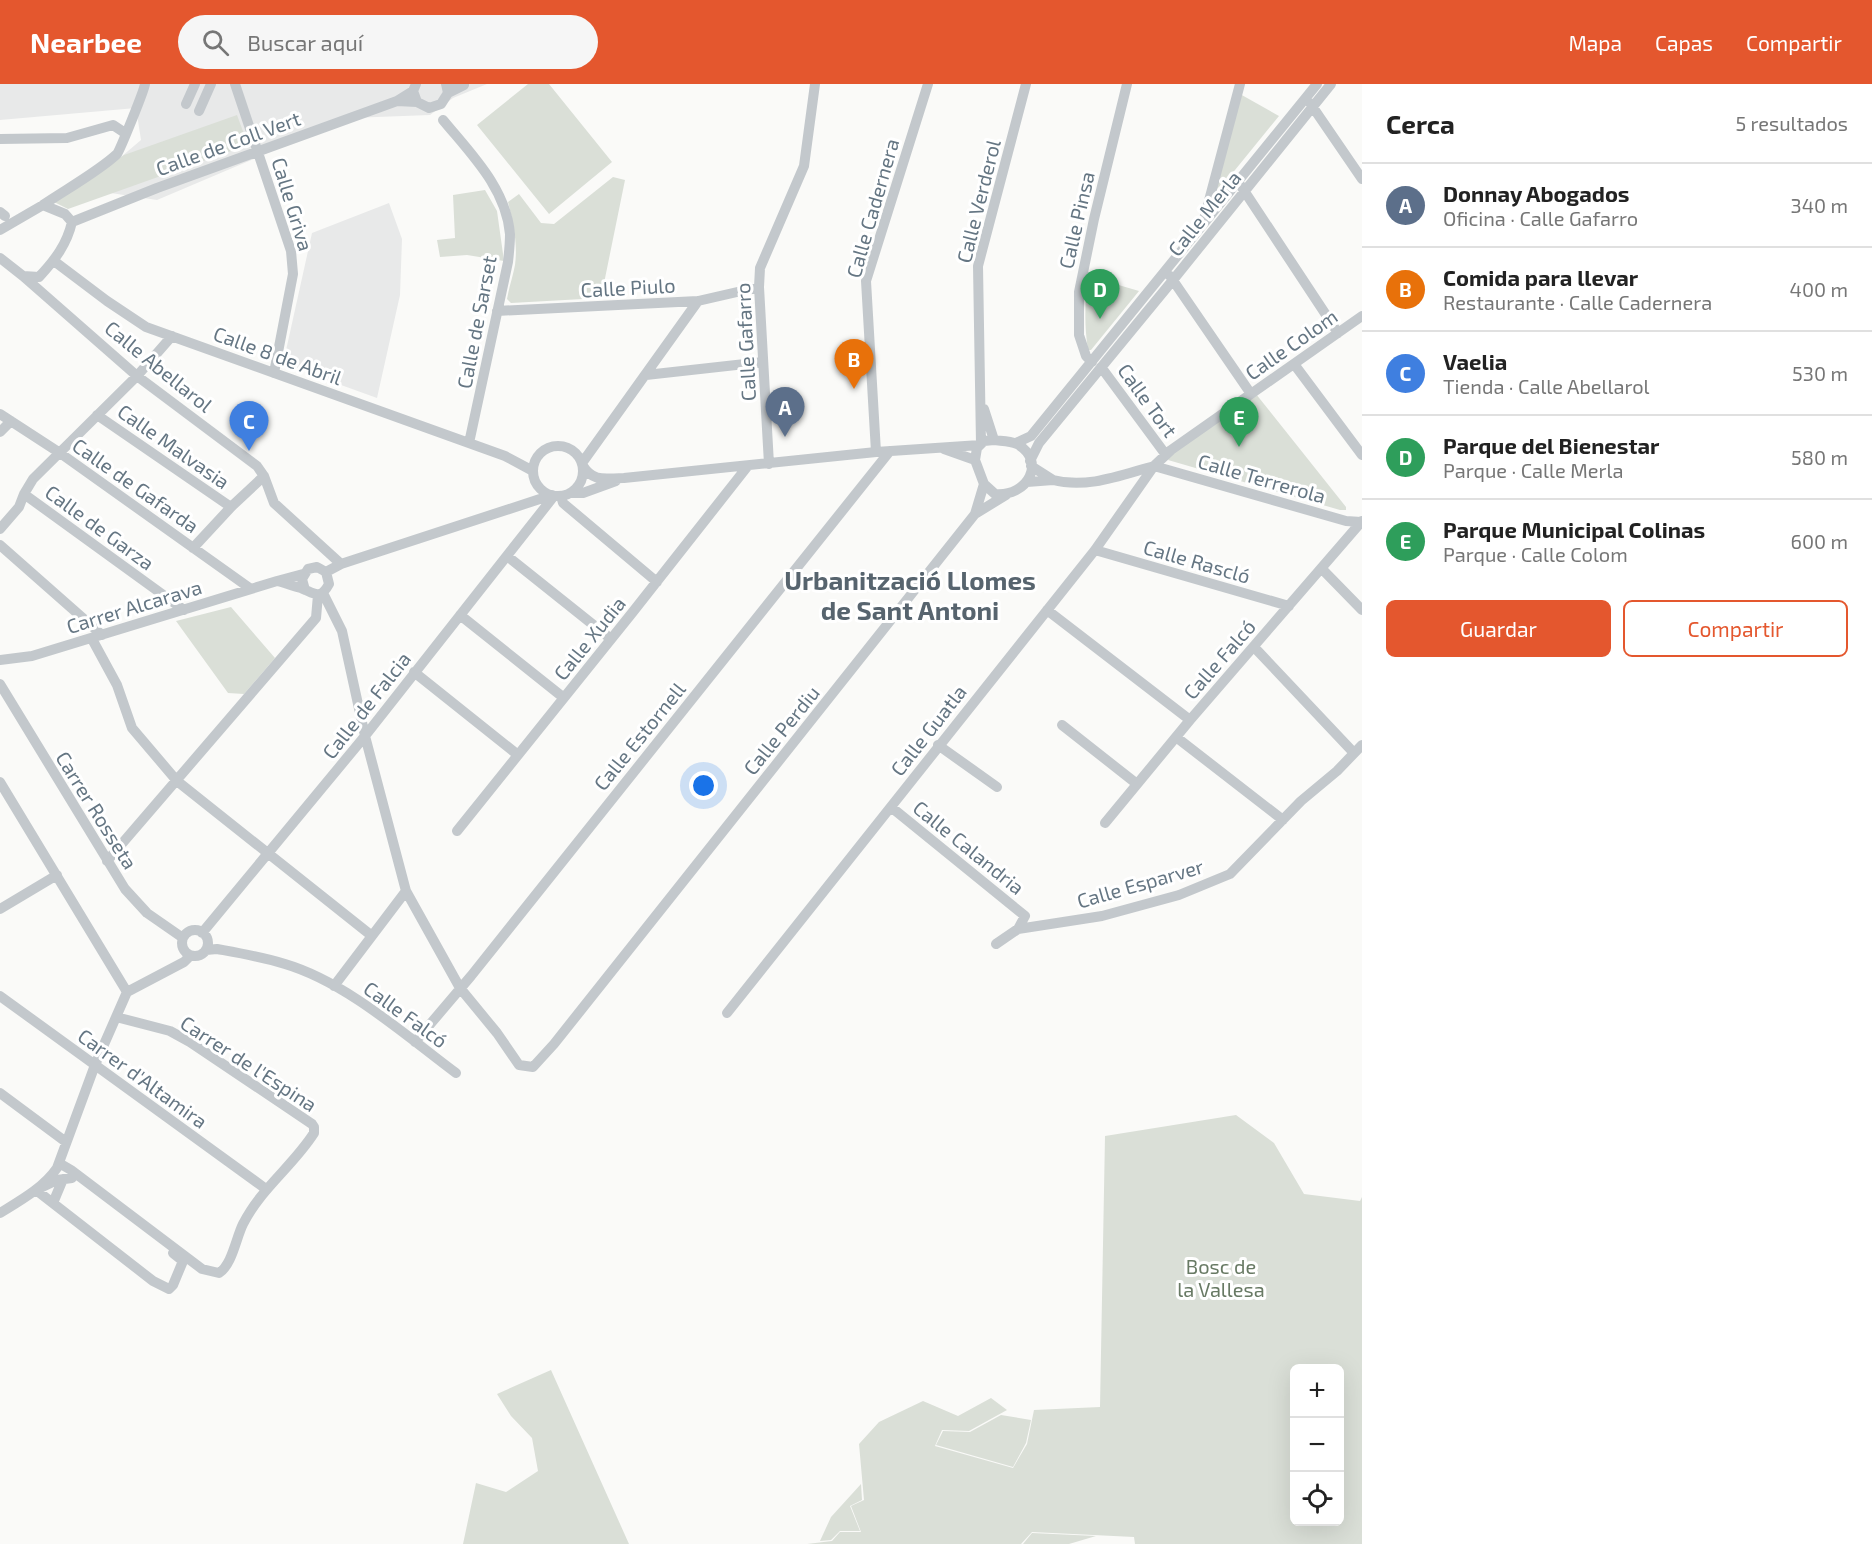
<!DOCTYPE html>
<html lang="es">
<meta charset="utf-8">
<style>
:root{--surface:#fff;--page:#f6f6f6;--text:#222;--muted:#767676;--line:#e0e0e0;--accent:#e4572e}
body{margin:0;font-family:"Exo 2",sans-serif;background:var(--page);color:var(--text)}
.controls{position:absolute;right:18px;bottom:18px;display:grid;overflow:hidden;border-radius:9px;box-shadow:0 6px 24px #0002}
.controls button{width:54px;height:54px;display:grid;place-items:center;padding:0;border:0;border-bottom:2px solid var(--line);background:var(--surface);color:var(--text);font:30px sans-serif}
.you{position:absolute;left:704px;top:702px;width:21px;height:21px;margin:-15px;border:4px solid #fff;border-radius:50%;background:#1a73e8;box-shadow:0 0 0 9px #1a73e833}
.badge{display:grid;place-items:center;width:39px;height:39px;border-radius:50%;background:var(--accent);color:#fff;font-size:20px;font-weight:700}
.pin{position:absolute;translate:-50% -50px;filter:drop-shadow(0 2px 3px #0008)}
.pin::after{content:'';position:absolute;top:32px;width:21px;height:18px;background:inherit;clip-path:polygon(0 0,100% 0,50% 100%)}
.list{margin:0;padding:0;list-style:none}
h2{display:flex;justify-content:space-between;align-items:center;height:78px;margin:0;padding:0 24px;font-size:26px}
h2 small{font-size:20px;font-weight:400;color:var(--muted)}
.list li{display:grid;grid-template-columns:39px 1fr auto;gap:18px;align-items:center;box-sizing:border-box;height:84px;padding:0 24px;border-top:2px solid var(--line)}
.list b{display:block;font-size:22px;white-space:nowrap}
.list p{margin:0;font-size:20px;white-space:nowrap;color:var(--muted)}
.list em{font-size:20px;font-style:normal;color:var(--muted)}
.actions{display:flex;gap:12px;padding:18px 24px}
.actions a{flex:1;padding:14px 0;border:2px solid var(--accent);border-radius:9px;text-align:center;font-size:21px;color:var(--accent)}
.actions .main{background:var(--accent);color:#fff}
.icon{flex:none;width:33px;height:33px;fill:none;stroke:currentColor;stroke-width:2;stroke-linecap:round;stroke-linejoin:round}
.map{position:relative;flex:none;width:1362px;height:1460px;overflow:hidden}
header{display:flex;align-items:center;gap:36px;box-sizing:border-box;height:84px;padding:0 30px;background:var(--accent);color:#fff}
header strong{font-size:28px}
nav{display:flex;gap:33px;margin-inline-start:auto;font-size:21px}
.search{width:420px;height:54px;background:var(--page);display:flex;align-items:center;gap:15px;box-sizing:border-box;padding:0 21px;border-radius:33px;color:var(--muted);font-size:22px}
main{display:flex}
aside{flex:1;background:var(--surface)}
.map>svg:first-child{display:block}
.built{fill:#e8e9e9}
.green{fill:#dadfd7;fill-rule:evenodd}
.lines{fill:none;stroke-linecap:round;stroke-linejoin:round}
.minor{stroke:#c3c8cc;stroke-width:10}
.labels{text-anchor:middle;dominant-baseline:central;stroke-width:6;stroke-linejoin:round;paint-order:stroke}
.street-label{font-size:20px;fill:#657683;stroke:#fff}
.park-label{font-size:20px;fill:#687a64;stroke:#fff}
.district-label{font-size:26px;font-weight:bold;fill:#57646e;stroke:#fff}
</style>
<header>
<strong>Nearbee</strong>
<div class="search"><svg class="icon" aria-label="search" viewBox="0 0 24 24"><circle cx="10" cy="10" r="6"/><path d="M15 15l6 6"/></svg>Buscar aquí</div>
<nav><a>Mapa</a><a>Capas</a><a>Compartir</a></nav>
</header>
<main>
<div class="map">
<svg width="1362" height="1460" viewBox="0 0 1362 1460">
<rect width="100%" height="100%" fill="#fafaf8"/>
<!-- built -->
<path class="built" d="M0 0H487L453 14 430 31 350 34 157 116 104 108 95 95 141 56 136 24 0 36Z
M389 119 402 155 400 211 377 314 283 280 312 149Z"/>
<!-- green -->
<path class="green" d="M528 0H549L612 78 549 130 477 41Z
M1240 10 1279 32 1209 118Z
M237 31 248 61 68 125 54 118 124 71Z
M613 93 625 96 601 214 511 219 507 215C509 203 513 192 515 181 518 159 513 138 508 118L519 110 541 139 554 140Z
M485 106 497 127 504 177 467 171 440 173 437 156 455 154 453 111Z
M1088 192 1139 207 1091 266H1088C1084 241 1085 217 1088 192Z
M1256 310 1346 423V426H1340L1168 376 1172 369Z
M231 523 275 574 244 610 228 609 176 537Z
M1236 1031 1274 1059 1304 1110 1360 1117 1362 1113V1460H1135L1134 1453 1032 1448 1021 1460H807L832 1457 840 1448H861L851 1422 864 1416 859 1360 879 1338 923 1317 958 1332 991 1314 1007 1326 969 1347 942 1346 935 1362 1013 1384 1027 1360 1034 1326 1100 1323 1105 1052ZM1294 1284H1340V1438H1294Z
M551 1286 629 1460H463L476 1399 506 1408 538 1387 532 1354 511 1332 497 1310Z
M1001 1331 1031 1336 1026 1359 1013 1383 936 1361 943 1347 970 1348Z
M861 1400 862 1416 850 1422 860 1447H840L831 1456 820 1457 831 1433Z
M1032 1449 1096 1452 1069 1460H1023Z"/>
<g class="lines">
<!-- minor -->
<path class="minor" d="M235 0 291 167 293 190 274 289
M416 0 413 7 417 18 429 24 441 20 448 9 446 0
M413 7 397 17 417 18
M448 9 464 1 454 0
M1310 19 1362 95
M186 20 195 0
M199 27 211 0
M443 36C471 70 506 104 510 150 510 159 509 169 508 178L469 359
M0 55 67 54 113 41 125 49
M1241 102 1338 249
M43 121C65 106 99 87 117 70 120 66 144 7 145 0
M0 128 5 132
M72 138 157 104 397 17
M1203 139 1240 0
M0 146 43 121 65 130 72 138C67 160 55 176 39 193L23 192 0 174
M54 177 107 217 146 243 505 372 533 387
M23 192 137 292 257 382 264 392 274 419 341 480
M1170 192 1251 310
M497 227 698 217 759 203
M1092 278 1086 272 1079 251V208L1094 135 1127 0
M1294 280 1362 371
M1101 283 1166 371
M646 291 763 278
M984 325 994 356
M0 330 60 369 251 505
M97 331 231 423
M0 348 11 337
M994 356C1001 357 1011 357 1017 360 1047 377 1028 413 995 410L984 400 975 376 977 364 984 357Z
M1016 359 1031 352 1317 0
M981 360 978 182 1026 0
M533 387a25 25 0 1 1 50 0a25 25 0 1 1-50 0Z
M944 365 975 376
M876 368 866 197 928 0
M1030 377 1039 359 1173 196 1331 0
M582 379 698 217
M769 380 759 203 760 184 804 82 815 0
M583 382C594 399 606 394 624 394L876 368 980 361
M1154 382 1346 437 1361 438
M1053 396C1087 405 1121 391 1154 382
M1027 398 1053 396 1031 382
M984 400 975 430 1006 411
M570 409H583L616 397
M24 410 184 526
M561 412 563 419 657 498
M0 445 19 423 24 410 33 395 137 292 172 252
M0 461 102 551
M193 464 231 423 264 392
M1095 466 1289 522
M507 472 611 555
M1322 485 1362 526
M326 488 341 480 552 411
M277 497C285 499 293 502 301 504 314 509 320 517 329 500L326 488 317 483 308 485 302 495 305 506
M323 509 342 547 365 652 406 807 460 904 497 949 519 981 533 983 554 960 975 430
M1047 526 1190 636
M460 531 564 614
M92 555 117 601 132 644 177 697 372 852
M1254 563 1354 669
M0 576 32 572 277 497 303 490
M414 588 518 671
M0 600 125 805 147 829 183 854
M1062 641 1137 700
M1176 653 1283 736
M938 661 997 703
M0 698 127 908
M891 723 1025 832 1018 845 996 860
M1105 739 1190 636 1362 437
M457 747 632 529 747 383
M107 777 316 534 318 511
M0 825 57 791
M1018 845 1102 832 1179 811 1230 790 1301 717 1337 687 1362 661
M182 859a13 13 0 1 1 26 0a13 13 0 1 1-26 0Z
M202 849 365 652 554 412
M206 866 217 865C239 869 263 873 285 880 346 898 405 951 456 989
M334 902 406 807
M127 908 184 878 190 872
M0 912 266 1105
M727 929 1095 466 1154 382 1171 366 1362 232
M415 958 471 892 890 367
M0 1009 66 1058
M59 1079 71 1086 202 1185 219 1189C232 1181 236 1154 243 1140 262 1103 293 1082 314 1049V1043L312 1040 190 958 170 947 116 933
M72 1094 57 1096 36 1106 153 1197 169 1205 173 1201 183 1177 173 1169
M53 1119 63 1095
M0 1129C21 1116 43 1104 57 1084L95 981 127 908"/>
</g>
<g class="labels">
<!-- street labels -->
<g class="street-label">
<text transform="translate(228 59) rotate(-20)">Calle de Coll Vert</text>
<text transform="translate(978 117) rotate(-76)">Calle Verderol</text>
<text transform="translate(293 120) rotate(73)">Calle Griva</text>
<text transform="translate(872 124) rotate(-74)">Calle Cadernera</text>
<text transform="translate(1204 129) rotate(-51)">Calle Merla</text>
<text transform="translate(1076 136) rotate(-77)">Calle Pinsa</text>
<text transform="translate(628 203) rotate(-3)">Calle Piulo</text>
<text transform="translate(476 238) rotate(-79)">Calle de Sarset</text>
<text transform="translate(745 258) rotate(-93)">Calle Gafarro</text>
<text transform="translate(1291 260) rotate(-35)">Calle Colom</text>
<text transform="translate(278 271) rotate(20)">Calle 8 de Abril</text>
<text transform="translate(159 282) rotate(39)">Calle Abellarol</text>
<text transform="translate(1148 316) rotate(54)">Calle Tort</text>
<text transform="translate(174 362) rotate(35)">Calle Malvasia</text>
<text transform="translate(1262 394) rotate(16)">Calle Terrerola</text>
<text transform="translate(136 401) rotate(35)">Calle de Gafarda</text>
<text transform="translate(100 443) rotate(36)">Calle de Garza</text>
<text transform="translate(1197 477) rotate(16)">Calle Rascló</text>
<text transform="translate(134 522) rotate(-17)">Carrer Alcarava</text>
<text transform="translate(589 554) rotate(-51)">Calle Xudia</text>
<text transform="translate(1219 575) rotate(-49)">Calle Falcó</text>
<text transform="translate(366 621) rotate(-52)">Calle de Falcia</text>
<text transform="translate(781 646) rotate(-51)">Calle Perdiu</text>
<text transform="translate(928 646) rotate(-52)">Calle Guatla</text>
<text transform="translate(639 652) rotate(-51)">Calle Estornell</text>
<text transform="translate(97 726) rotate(58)">Carrer Rosseta</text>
<text transform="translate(969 763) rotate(39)">Calle Calandria</text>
<text transform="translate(1140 799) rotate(-16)">Calle Esparver</text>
<text transform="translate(406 930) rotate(36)">Calle Falcó</text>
<text transform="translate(249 979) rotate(33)">Carrer de l'Espina</text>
<text transform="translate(143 994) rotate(36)">Carrer d'Altamira</text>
</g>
<!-- park labels -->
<g class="park-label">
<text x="1221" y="1182">Bosc de<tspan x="1221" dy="23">la Vallesa</tspan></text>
</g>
<!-- district labels -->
<g class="district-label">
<text x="910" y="495">Urbanització Llomes<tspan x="910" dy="30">de Sant Antoni</tspan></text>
</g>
</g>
</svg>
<div class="controls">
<button>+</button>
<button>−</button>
<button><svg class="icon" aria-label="locate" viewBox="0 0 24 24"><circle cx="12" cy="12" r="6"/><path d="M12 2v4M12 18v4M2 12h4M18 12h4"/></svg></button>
</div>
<div class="you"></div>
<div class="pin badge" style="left:785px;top:353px;background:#5c6f8a">A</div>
<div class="pin badge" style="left:854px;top:305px;background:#e8710a">B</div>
<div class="pin badge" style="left:249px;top:367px;background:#3f7fe0">C</div>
<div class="pin badge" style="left:1100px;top:235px;background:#2e9e5b">D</div>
<div class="pin badge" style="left:1239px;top:363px;background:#2e9e5b">E</div>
</div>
<aside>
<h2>Cerca<small>5 resultados</small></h2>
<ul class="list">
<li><span class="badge" style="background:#5c6f8a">A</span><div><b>Donnay Abogados</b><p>Oficina · Calle Gafarro</p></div><em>340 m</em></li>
<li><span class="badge" style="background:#e8710a">B</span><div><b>Comida para llevar</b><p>Restaurante · Calle Cadernera</p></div><em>400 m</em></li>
<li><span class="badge" style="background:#3f7fe0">C</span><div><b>Vaelia</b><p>Tienda · Calle Abellarol</p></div><em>530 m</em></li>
<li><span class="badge" style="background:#2e9e5b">D</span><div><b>Parque del Bienestar</b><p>Parque · Calle Merla</p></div><em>580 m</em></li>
<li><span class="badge" style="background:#2e9e5b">E</span><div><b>Parque Municipal Colinas</b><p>Parque · Calle Colom</p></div><em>600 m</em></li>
</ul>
<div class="actions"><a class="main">Guardar</a><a>Compartir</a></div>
</aside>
</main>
